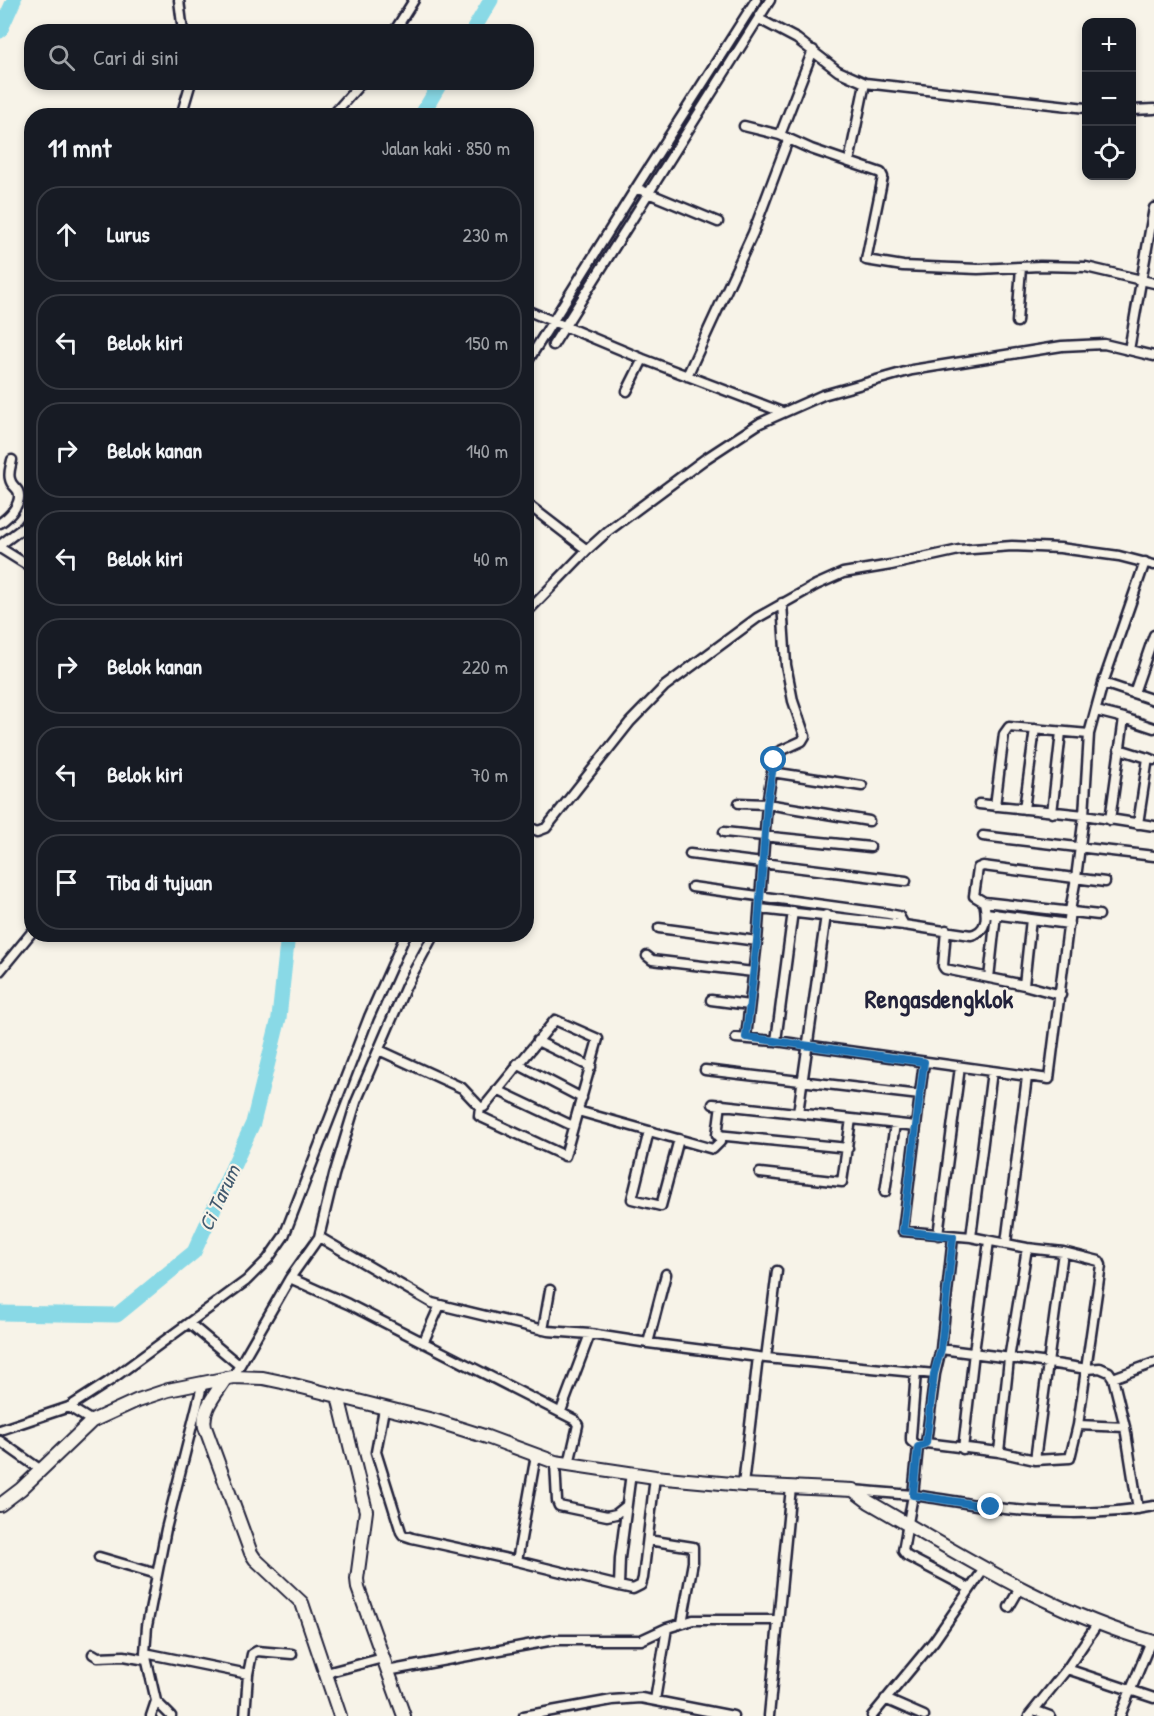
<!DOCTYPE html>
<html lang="id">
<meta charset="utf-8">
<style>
:root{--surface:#171b24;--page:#242831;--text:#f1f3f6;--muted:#9ea1a6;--line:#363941}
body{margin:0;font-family:"Patrick Hand",sans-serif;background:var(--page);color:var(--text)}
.controls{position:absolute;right:18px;top:18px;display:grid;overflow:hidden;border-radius:12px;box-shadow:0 3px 9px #0003}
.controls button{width:54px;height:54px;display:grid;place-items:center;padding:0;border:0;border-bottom:2px solid var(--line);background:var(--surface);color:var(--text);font:30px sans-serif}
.stop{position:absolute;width:18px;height:18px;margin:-14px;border:4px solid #1f6fb2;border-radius:50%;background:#fff}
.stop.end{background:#1f6fb2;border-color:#fff;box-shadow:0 2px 6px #0008}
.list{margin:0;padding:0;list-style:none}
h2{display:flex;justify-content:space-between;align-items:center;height:78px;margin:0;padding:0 24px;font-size:26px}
h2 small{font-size:20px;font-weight:400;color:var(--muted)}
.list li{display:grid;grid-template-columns:39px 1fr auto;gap:18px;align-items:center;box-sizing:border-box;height:96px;margin:0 12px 12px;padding:0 12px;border:2px solid var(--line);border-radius:24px}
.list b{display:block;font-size:22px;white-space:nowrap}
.list em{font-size:20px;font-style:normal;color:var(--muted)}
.icon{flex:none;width:33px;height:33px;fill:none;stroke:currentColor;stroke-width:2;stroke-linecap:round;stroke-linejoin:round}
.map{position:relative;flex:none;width:1154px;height:1716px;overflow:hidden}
.search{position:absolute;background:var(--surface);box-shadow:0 3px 9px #0003;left:24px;top:24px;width:510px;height:66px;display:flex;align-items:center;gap:15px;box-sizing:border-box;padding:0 21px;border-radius:24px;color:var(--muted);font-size:22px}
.panel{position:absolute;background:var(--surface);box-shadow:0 3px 9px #0003;left:24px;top:108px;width:510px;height:834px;border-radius:24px}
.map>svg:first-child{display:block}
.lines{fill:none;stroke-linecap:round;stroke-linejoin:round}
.river{stroke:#89d9e6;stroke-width:15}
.street-casing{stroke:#22223b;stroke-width:13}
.secondary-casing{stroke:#22223b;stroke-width:16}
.street{stroke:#f7f3e8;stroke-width:8}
.secondary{stroke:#f7f3e8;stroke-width:12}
.route{stroke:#1f6fb2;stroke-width:8}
.labels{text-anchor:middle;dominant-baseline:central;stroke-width:4.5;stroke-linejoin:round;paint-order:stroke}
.water-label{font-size:21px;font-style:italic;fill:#41596e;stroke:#f7f3e8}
.district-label{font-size:26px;font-weight:bold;fill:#22223b;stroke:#f7f3e8}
</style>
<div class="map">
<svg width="1154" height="1716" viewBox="0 0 1154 1716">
<rect width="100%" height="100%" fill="#f7f3e8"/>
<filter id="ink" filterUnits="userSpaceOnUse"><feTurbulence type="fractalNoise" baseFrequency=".0167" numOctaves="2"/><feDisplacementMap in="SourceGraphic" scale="12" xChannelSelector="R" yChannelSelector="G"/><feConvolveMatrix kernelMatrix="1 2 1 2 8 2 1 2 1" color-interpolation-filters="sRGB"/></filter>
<g filter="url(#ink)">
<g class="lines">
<!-- river -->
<path class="river" d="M0 31 14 0
M472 32 491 0
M421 116 441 82
M0 1313 117 1315 194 1252 253 1123 279 1018 288 934"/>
<!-- street casing -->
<g class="street-casing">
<path id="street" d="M179 0 183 32
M759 19 797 39 838 71 865 83 1086 108
M394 32 414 0
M865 83 849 162 881 173 883 177 866 260 903 266 978 269 1040 266 1086 267 1154 283
M1132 110 1154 109
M181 116 191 82
M332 116 362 82
M744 126 780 135 811 149 849 162
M780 135 813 50
M636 188 718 222
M526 310 643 359 782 412
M1017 322 1021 267
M553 345 770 0
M1129 350 1154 208
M526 364 636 188 756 0
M687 376 753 233 788 140
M627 391 643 359
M526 503 587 550
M0 523C9 517 23 503 18 491 15 486 11 485 10 479 8 473 11 466 12 460
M0 545 24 527 32 516
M0 548 32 568
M526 613 587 550 608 531 705 459 760 423 823 395 912 370 1062 346 1104 344 1154 356
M1103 683 1154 700
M1134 693 1154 635
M1096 711 1124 718 1154 728
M1119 749 1154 760
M772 772 862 786
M739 803 767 804 869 821
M979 804 1084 815 1154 826
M995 806 1004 734 1009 727 1089 734
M1024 809 1035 729
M1052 813 1061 732
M1110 820 1124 718
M1138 824 1148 758
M526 826 538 831 546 828 630 722 665 686 757 618 816 585 843 573 891 565 959 550 1012 546 1060 548 1119 556 1154 565
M724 832 870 847
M983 836 1154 856
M690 854 906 881
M692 887 889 914 899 916 904 925
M984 902 1099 915
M760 909 904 925 971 935C988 931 987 916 984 902L974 896 978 868 983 866 1105 882
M986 913 1069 924
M659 928 757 941
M946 930 943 966 945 969 1024 985 1061 995
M647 956 652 960 753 972
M0 971 32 932
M989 978 996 914
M1024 985 1031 919
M711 1000 749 1005
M746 1037 757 941 767 804 774 760 778 752 802 741 805 736 793 701 786 665 782 603
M736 1038 776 1041 1049 1079 1070 911 1076 878 1084 815 1089 734 1103 683 1145 562
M537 1041 591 1067
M776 1041 793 911
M379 1050 462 1088 480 1107H484L555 1020 598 1039 565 1156 479 1116 480 1107
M924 1062 903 1231 971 1237 1027 1248 1063 1252 1099 1261 1101 1265 1078 1425 1070 1458 1035 1460 999 1452 926 1443
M517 1064 582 1098
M705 1070 920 1095
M497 1090 573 1126
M713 1104 916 1126
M721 1104 717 1135 848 1148
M578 1111 713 1149 720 1142 721 1135
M798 1113 826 915
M649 1131 632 1199 661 1206 679 1139
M760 1173 842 1182 851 1119
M885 1192 895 1124
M938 1235 960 1067
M319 1237 432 1303 548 1331 590 1334 648 1343 766 1358 935 1374
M971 1237 992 1071
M1006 1243 1027 1077
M290 1278 348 1304 575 1420 578 1425 569 1464
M189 1323 239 1365
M543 1330 550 1290
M423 1343 440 1305
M648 1343 666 1274
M941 1349 1049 1363 1087 1369 1100 1368 1109 1372 1113 1378 1125 1427 1138 1509
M766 1358 777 1271
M916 1372 911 1437V1441L918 1447
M233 1377 290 1278 319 1237 334 1175 356 1102 406 986 434 934
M1113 1378 1154 1363
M69 1407 92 1421
M384 1409 376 1452 401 1532 403 1535 412 1538 517 1561 619 1586 633 1589 641 1585 643 1578 655 1477
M561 1411 590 1334
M1078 1425 1125 1427
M0 1430 69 1407 108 1382 246 1281 268 1259 284 1236 369 1017 406 934
M0 1441 41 1470
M918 1447 926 1443 935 1374 941 1349 953 1237
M918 1447 913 1495 903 1551 907 1556 970 1589
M963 1449 974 1352 989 1241
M999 1452 1009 1359 1027 1248
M1035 1460 1063 1252
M555 1462 557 1501 559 1506 607 1516 616 1514 626 1506
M743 1485 758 1357
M853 1490C873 1492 893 1493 912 1495 938 1498 964 1503 989 1507 1041 1514 1103 1516 1154 1506
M648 1540 693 1547V1562L682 1623
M99 1557 157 1574
M517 1561 536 1455
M619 1586 620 1558 631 1473
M1009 1607 1020 1588
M145 1653 248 1674
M93 1654 98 1657 124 1656 146 1660
M1067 1669 1154 1698
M387 1671 554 1640H641L667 1628 693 1620H778
M326 1673 383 1658
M885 1699 924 1716
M655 1700 667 1628
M156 1701 171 1716
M1034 1710 1050 1716
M151 1716 156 1701 145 1653 147 1626 166 1529 203 1382
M245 1716 248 1674 252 1654 257 1651 292 1654
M524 1716 612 1700 641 1698 733 1716
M769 1716 791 1487
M872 1716 934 1641 984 1569
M1029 1716 1067 1669 1098 1623
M1120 1716 1151 1641"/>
</g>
<!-- secondary casing -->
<g class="secondary-casing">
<path id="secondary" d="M226 1378C217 1393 201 1409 205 1427L251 1553 255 1559 302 1603 340 1716
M338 1396 366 1511 357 1579 358 1588 404 1716
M0 1505 21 1489 92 1421 138 1400 168 1390 233 1377 263 1378 282 1382 433 1420 487 1437 555 1462 655 1477 743 1485 853 1490 869 1502C961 1555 1051 1613 1154 1642"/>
</g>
<!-- street -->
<use href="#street" class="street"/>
<!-- secondary -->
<use href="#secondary" class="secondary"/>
</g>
</g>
<g class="lines" filter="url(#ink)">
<!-- route -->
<path class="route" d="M774 760 767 804 757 941 746 1037 924 1062 903 1231 953 1237 941 1349 934 1374 926 1443 918 1447 913 1495 991 1507"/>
</g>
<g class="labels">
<!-- water labels -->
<g class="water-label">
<text transform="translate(219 1198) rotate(-65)">Ci Tarum</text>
</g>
<!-- district labels -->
<g class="district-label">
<text x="939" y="998">Rengasdengklok</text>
</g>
</g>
</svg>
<div class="controls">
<button>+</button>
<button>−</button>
<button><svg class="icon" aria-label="locate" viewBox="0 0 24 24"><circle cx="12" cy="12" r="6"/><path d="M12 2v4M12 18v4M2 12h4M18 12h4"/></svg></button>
</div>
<div class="stop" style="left:774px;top:760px"></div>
<div class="stop end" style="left:991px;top:1507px"></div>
<div class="search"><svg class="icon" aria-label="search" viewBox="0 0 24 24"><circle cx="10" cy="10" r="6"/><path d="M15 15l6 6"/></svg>Cari di sini</div>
<section class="panel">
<h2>11 mnt<small>Jalan kaki · 850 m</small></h2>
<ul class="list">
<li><svg class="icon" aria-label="ahead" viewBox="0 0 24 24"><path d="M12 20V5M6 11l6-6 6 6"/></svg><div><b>Lurus</b></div><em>230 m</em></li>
<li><svg class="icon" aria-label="left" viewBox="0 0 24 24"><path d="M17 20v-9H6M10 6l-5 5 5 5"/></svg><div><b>Belok kiri</b></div><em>150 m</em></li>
<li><svg class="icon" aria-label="right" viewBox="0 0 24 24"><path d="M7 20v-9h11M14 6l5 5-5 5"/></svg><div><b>Belok kanan</b></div><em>140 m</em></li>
<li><svg class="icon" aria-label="left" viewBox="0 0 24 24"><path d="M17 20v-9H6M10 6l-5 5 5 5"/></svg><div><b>Belok kiri</b></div><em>40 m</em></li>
<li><svg class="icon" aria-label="right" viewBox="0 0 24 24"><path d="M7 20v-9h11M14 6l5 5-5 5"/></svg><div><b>Belok kanan</b></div><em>220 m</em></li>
<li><svg class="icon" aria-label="left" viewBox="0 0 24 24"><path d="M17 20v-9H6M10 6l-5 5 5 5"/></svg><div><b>Belok kiri</b></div><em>70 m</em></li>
<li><svg class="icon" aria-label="arrive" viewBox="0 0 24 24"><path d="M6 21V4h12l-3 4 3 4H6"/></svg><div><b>Tiba di tujuan</b></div></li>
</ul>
</section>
</div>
